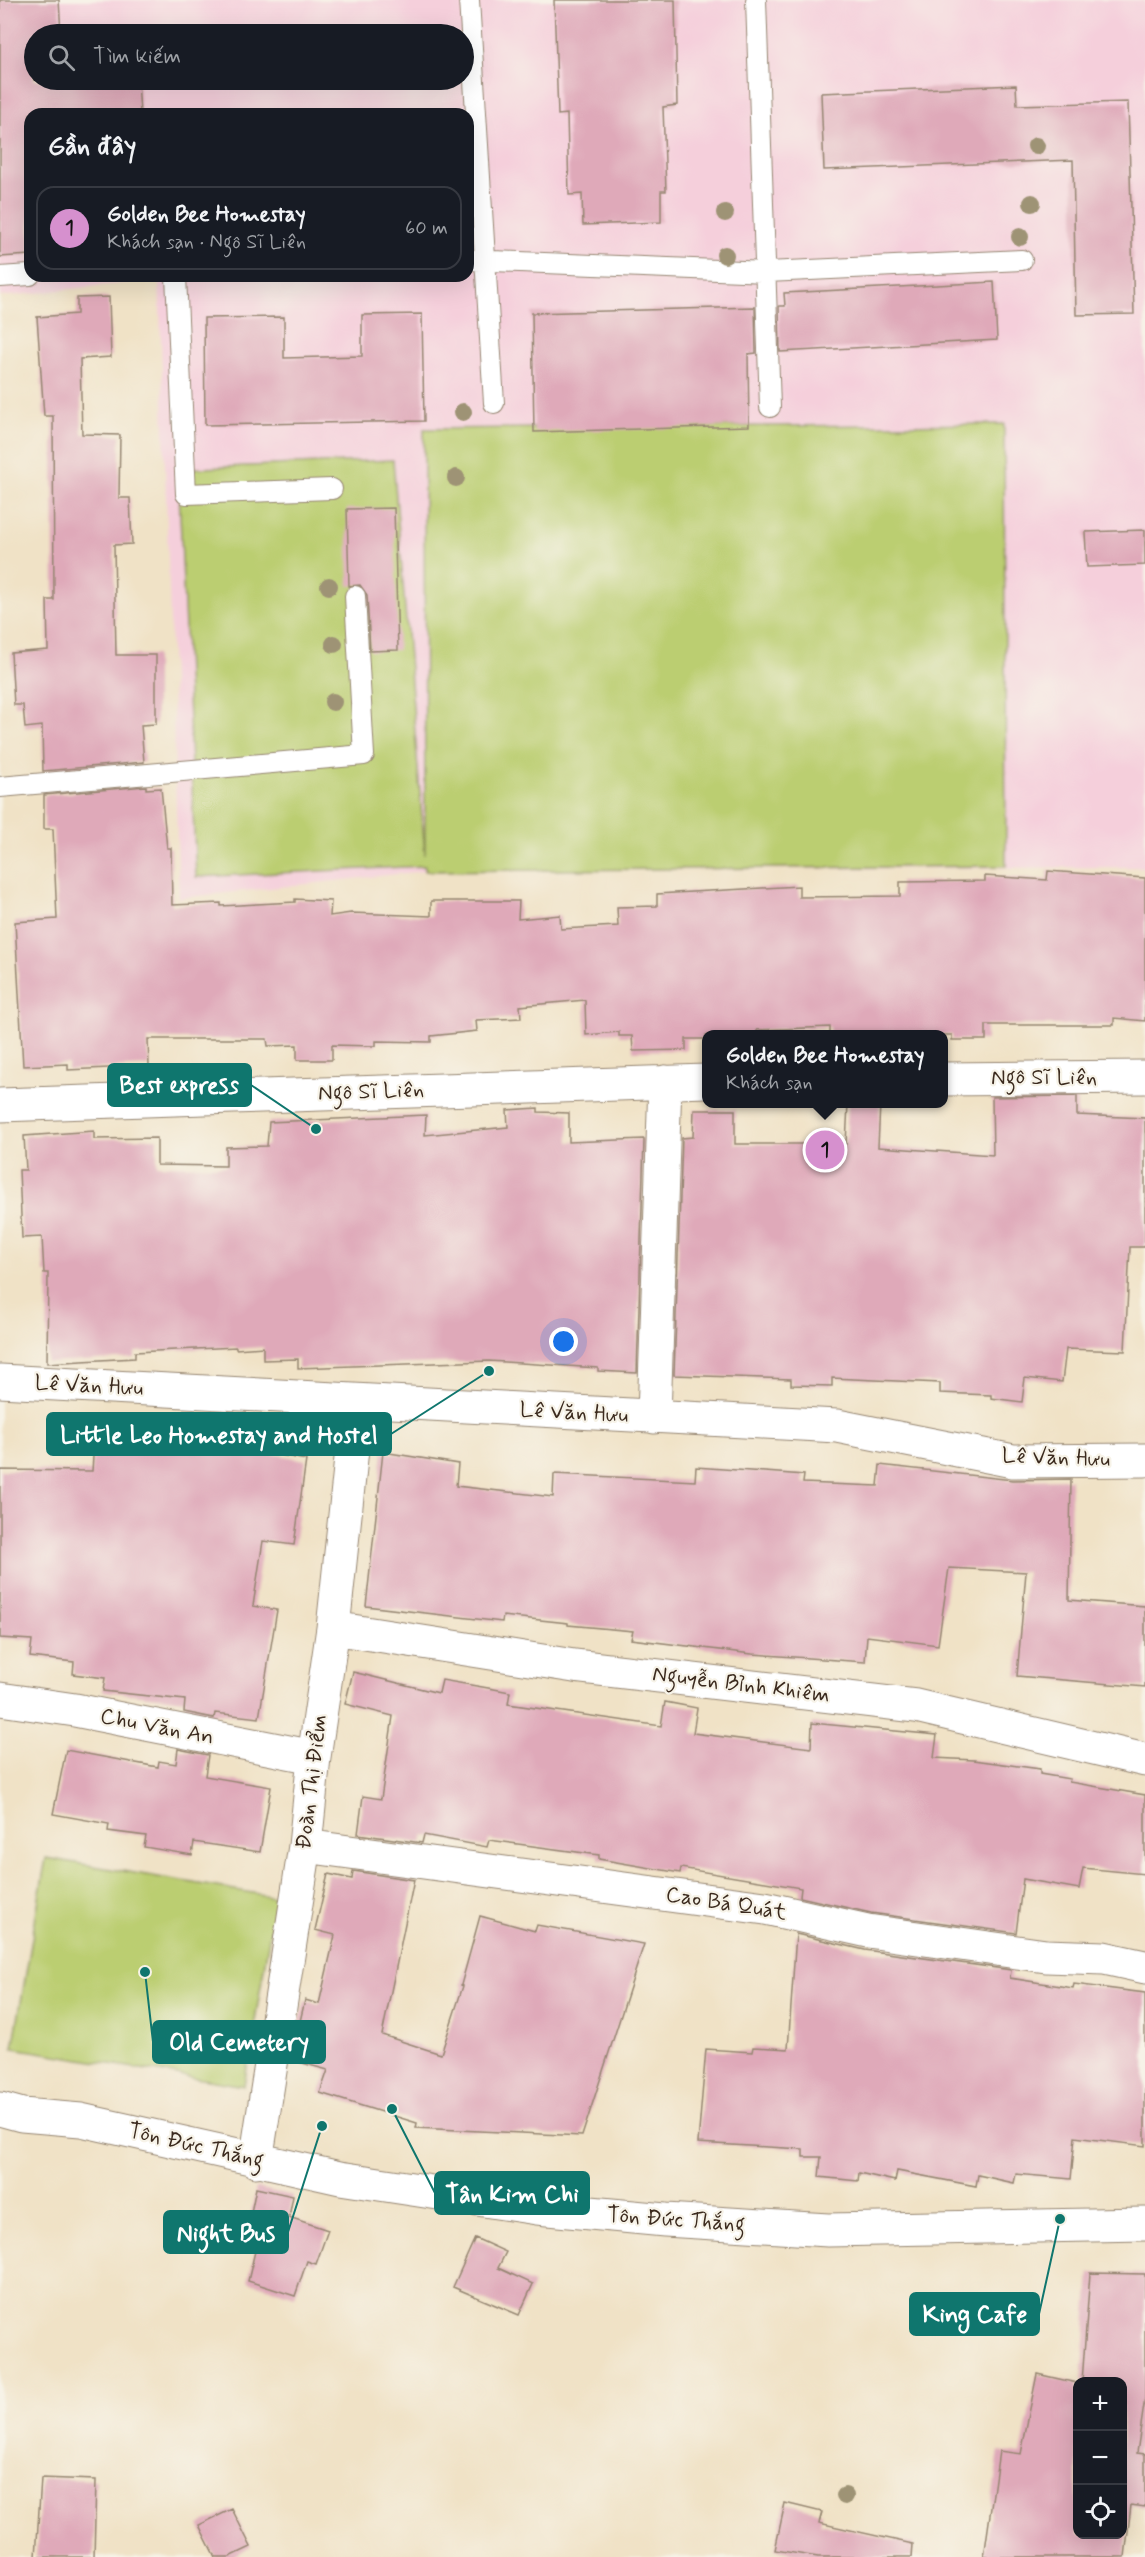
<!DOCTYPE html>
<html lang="vi">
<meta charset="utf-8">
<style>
:root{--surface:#171b24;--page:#20242c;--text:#f1f3f6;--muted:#9ea1a6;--line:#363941;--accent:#d690ce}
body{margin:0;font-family:Mynerve,sans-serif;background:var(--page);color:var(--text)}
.controls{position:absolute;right:18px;bottom:18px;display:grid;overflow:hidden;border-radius:12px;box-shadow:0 6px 24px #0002}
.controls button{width:54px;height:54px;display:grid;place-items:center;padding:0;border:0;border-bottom:2px solid var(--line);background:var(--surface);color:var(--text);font:30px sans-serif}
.you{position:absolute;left:564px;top:1342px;width:21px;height:21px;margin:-15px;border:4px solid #fff;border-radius:50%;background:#1a73e8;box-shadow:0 0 0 9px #1a73e833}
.badge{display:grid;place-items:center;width:39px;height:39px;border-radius:50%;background:var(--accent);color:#111;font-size:20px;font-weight:700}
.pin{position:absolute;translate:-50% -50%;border:3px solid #fff;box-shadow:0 2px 6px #0006}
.popup{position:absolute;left:702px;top:1030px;width:246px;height:78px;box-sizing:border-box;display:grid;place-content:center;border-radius:12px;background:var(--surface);filter:drop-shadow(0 2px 4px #0005);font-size:20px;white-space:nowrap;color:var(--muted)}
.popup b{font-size:22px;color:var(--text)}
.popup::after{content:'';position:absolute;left:50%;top:100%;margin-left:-12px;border:12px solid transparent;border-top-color:var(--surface)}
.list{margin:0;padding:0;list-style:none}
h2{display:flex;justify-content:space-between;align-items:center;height:78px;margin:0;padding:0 24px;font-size:26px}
h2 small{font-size:20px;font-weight:400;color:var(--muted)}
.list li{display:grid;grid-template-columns:39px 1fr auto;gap:18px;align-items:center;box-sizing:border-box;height:84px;margin:0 12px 12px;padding:0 12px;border:2px solid var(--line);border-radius:18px}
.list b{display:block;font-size:22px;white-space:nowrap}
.list p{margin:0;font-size:20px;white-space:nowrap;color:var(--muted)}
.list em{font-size:20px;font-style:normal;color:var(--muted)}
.icon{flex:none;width:33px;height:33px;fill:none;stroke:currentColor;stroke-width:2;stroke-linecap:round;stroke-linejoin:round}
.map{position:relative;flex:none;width:1145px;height:2557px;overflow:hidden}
.search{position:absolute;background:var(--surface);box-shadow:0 6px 24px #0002;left:24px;top:24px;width:450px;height:66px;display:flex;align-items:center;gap:15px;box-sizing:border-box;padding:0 21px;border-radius:33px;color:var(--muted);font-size:22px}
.panel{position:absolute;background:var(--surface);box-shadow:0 6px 24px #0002;left:24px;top:108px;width:450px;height:174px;border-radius:18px}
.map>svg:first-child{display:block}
.built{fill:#f5cfdb;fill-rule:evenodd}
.green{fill:#bbce71;stroke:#7b7c48;stroke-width:1.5}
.building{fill:#dfa9b9}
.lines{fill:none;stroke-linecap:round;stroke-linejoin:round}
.service-casing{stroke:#968672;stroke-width:22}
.minor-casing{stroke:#968672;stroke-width:35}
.service{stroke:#fff;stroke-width:20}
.minor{stroke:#fff;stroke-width:33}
.tree{fill:#9e9375}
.labels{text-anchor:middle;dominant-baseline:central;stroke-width:4.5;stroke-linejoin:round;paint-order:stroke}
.street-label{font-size:22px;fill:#3b2a1e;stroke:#f7f3e8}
.leader{fill:none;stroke:#0f766e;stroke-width:2}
.callout-dot{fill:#0f766e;stroke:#f7f3e8;stroke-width:2}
.callout{fill:#0f766e;stroke:#0f766e;stroke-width:2}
.callout-label{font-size:24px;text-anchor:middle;font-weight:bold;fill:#fff}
</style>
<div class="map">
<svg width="1145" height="2557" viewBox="0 0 1145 2557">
<rect width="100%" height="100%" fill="#f7f3e8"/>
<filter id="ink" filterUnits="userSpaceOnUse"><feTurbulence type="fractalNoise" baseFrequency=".0167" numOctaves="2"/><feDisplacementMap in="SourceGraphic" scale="12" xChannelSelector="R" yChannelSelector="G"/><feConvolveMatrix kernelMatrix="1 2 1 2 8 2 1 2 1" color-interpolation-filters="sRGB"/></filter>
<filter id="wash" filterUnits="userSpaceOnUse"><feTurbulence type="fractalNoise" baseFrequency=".008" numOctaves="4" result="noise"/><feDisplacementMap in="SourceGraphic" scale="24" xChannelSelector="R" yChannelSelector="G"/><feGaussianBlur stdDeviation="1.35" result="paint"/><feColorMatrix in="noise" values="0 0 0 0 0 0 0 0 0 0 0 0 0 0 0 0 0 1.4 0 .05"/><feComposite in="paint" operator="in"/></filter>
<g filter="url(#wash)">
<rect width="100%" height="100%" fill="#f0e2c6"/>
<!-- built -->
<path class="built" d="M0 0H1145V867L425 871 179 898 159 279 0 297ZM34 34H464V80H34ZM30 114H468V276H30Z"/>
<!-- green -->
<path class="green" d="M1004 424 1006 866 425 871V866L196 877 178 469 393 460 425 855 424 429Z
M46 1858 276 1897 244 2086 13 2048Z"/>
<g id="blocks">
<!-- building -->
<path class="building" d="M0 0H59L61 34H34V80H138L140 114H30V255L0 257Z
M554 0H675L677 105 663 107 666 191H661V222L583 225 582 194 569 195 567 114 558 115Z
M1016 85 1017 105 1128 102 1134 314 1076 315 1073 160 824 170 821 93Z
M994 282 997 340 780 352 779 306H785L784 293Z
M109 297 111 357 80 359 82 434 120 435 119 498H130L132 544 114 545 116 655H156V724L141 725 144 762 43 771 42 726 25 728 23 705H14L11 653 48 650 47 600H54L53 416H44L37 317 77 314V298Z
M755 307 756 353 748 354 749 426 534 432 532 313Z
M422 314 424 421 205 425 204 318 284 317V358L362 356V315Z
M394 508 398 650 370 651 367 595 360 585 349 586 347 509Z
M1145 530V565L1087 567 1085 532Z
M146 786V789L161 788 167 848H171L172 905 221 903V906L295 902V899L331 901 330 916 351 913 431 916V901H519L518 919 560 915 561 929 618 926 617 907 657 906V894L799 886V897L900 896V882L985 881V876L1047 880 1048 871 1145 878V1021L1114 1018V1025H986V1040H952V1035H830V1027L757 1030V1035H706V1039H686V1050L633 1051 632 1036H619V1032L586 1035 585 1000 520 1006 521 1018 476 1020 477 1031 431 1036V1042L376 1041V1046L332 1045V1060H297V1045L268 1046 267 1039H148L149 1066 68 1070V1064L23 1066 15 922 57 919 53 829H44V795Z
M1077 1096V1115L1145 1118V1247H1130L1125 1351 1066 1349 1062 1382 1025 1378 1022 1402 991 1398V1395L940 1393V1383L832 1378V1386L791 1385V1379L674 1375 682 1138 693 1137 694 1110H735V1144H846L848 1104H880L878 1147 993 1155 992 1097Z
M538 1108V1112L569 1113V1142L644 1139 637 1373 598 1371V1368L489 1361 298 1368V1359L263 1360V1347L236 1349V1347L135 1352V1358L47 1363 48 1273H44L42 1237 22 1238 19 1170H26L24 1136 94 1131V1139L157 1138V1165L226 1166V1147L267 1146 269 1122 426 1115 425 1135 508 1127 507 1110Z
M142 1440 274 1454 306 1460 294 1545 263 1541 253 1606 277 1610 259 1718 215 1713 214 1718 184 1712 185 1700 103 1691 105 1678 73 1674 74 1662 30 1657 32 1640 0 1638V1470L92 1471 94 1442 141 1445Z
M383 1452 458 1464 456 1486 553 1497 554 1474 695 1481 696 1467 804 1475 803 1483 878 1486 880 1465 1013 1480 1071 1479 1069 1600 1145 1606V1687L1017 1676 1026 1572 949 1568 938 1645 867 1636 865 1662 752 1654 631 1639 633 1631 568 1625V1623L503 1616 502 1622 366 1606Z
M353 1672 439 1693 442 1680 494 1689 510 1692 508 1704 661 1726 665 1702 697 1708 693 1733 811 1748 812 1723 937 1735 934 1758 974 1760 1040 1769V1774L1070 1779 1069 1782 1145 1795V1874L1083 1868 1079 1889 1023 1879 1016 1933 871 1913 800 1897 801 1888 681 1868 680 1873 599 1859V1855L489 1840 487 1847 424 1835 422 1843 358 1834 363 1796 381 1799 393 1716 345 1704Z
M178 1749 208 1755 205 1776 271 1787 260 1852 194 1842 192 1855 144 1847 146 1836 108 1831 109 1824 53 1814 66 1750 158 1767 159 1761 176 1764Z
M353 1871 414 1880 382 2035 441 2054 463 1986 461 1985 480 1916 535 1931 537 1925 644 1944 582 2136 416 2128 417 2123 320 2093 328 2070 291 2060 305 2000 319 2004 335 1935 315 1930 328 1874 352 1879Z
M796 1934 865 1950 1011 1970 1010 1978 1073 1988 1074 1984 1145 1993V2146L1075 2137 1071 2179 1016 2174 1014 2183 978 2175 976 2186 897 2171 895 2181 859 2173 858 2181 819 2177 821 2157H803V2149L698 2143 706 2049 752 2052 753 2047 788 2049Z
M256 2188 293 2196 289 2217 328 2230 316 2264 307 2261 295 2296 248 2281 260 2230 248 2227Z
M475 2238 506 2252 498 2268 533 2284 519 2315 453 2287Z
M1090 2273 1145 2274V2398L1137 2453 1145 2454V2507L1131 2505 1125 2557H984L999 2451 1021 2454 1037 2374 1077 2383V2535H1122V2382H1082Z
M41 2478 96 2480 94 2557H36Z
M785 2503 822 2512 819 2523 913 2544 912 2557H818L775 2550Z
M232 2509 251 2547 230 2557H215L199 2525Z"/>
</g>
</g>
<g filter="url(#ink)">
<use href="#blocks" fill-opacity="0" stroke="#968672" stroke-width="1.5"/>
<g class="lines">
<!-- service casing -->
<g class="service-casing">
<path id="service" d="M469 0 494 403
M756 0 770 407
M468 260 767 272 1022 260
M176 276 186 494 332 489
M0 277 30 275
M0 787 364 755 355 596"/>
</g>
<!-- minor casing -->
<g class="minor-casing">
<path id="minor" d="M944 1079 1145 1077
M0 1105 706 1081
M0 1381 837 1426 1013 1461 1145 1460
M654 1417 665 1082
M333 1628 574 1666 916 1706 1145 1760
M0 1699 75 1710 314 1757
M305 1846 765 1908 868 1931 1046 1956 1104 1958 1145 1967
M0 2109 22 2115 81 2120 340 2178 537 2208 665 2220 828 2230 1145 2224
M256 2161 305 1846 314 1757 333 1628 357 1402"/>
</g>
<!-- service -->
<use href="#service" class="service"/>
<!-- minor -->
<use href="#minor" class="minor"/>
</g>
<!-- trees -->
<g class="tree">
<circle cx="1036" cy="146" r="9"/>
<circle cx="1032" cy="203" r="9"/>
<circle cx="725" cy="213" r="9"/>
<circle cx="1020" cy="237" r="9"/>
<circle cx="725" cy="255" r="9"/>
<circle cx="463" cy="412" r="9"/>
<circle cx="456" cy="478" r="9"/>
<circle cx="329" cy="586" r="9"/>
<circle cx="334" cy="644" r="9"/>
<circle cx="333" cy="702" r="9"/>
<circle cx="845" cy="2496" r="9"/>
</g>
</g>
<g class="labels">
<!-- street labels -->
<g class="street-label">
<text x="1044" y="1078">Ngô Sĩ Liên</text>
<text transform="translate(371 1092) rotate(-2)">Ngô Sĩ Liên</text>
<text transform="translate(89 1386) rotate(3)">Lê Văn Hưu</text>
<text transform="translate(574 1413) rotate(3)">Lê Văn Hưu</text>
<text transform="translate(1056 1458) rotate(2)">Lê Văn Hưu</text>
<text transform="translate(741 1685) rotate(7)">Nguyễn Bỉnh Khiêm</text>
<text transform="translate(157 1727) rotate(11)">Chu Văn An</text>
<text transform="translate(312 1782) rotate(-83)">Đoàn Thị Điểm</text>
<text transform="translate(726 1904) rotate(9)">Cao Bá Quát</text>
<text transform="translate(196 2146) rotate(13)">Tôn Đức Thắng</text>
<text transform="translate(676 2220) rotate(4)">Tôn Đức Thắng</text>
</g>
</g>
<!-- callouts -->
<path class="leader" d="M316 1129L251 1085M489 1371L391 1434M145 1972L153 2042M392 2109L435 2193M322 2126L288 2232M1060 2219L1039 2314"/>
<g class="callout-dot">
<circle cx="316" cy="1129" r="6"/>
<circle cx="489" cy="1371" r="6"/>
<circle cx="145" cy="1972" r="6"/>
<circle cx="392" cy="2109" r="6"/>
<circle cx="322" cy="2126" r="6"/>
<circle cx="1060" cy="2219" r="6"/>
</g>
<g class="callout">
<rect x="108" y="1064" width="143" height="42" rx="6"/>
<rect x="47" y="1413" width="344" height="42" rx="6"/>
<rect x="153" y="2021" width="172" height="42" rx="6"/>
<rect x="435" y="2172" width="154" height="42" rx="6"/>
<rect x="164" y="2211" width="124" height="42" rx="6"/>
<rect x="910" y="2293" width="129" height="42" rx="6"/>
</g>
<g class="callout-label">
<text x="179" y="1093">Best express</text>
<text x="219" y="1443">Little Leo Homestay and Hostel</text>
<text x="239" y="2050">Old Cemetery</text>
<text x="512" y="2202">Tân Kim Chi</text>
<text x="226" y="2241">Night Bus</text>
<text x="975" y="2322">King Cafe</text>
</g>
</svg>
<div class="controls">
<button>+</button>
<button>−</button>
<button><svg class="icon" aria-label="locate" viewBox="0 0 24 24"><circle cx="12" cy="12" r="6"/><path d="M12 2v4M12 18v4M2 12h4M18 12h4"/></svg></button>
</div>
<div class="you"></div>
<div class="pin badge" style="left:825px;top:1150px">1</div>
<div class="popup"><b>Golden Bee Homestay</b>Khách sạn</div>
<div class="search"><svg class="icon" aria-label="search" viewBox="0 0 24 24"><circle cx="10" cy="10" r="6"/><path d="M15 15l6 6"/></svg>Tìm kiếm</div>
<section class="panel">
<h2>Gần đây<small></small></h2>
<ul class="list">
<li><span class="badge">1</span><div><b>Golden Bee Homestay</b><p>Khách sạn · Ngô Sĩ Liên</p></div><em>60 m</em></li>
</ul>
</section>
</div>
